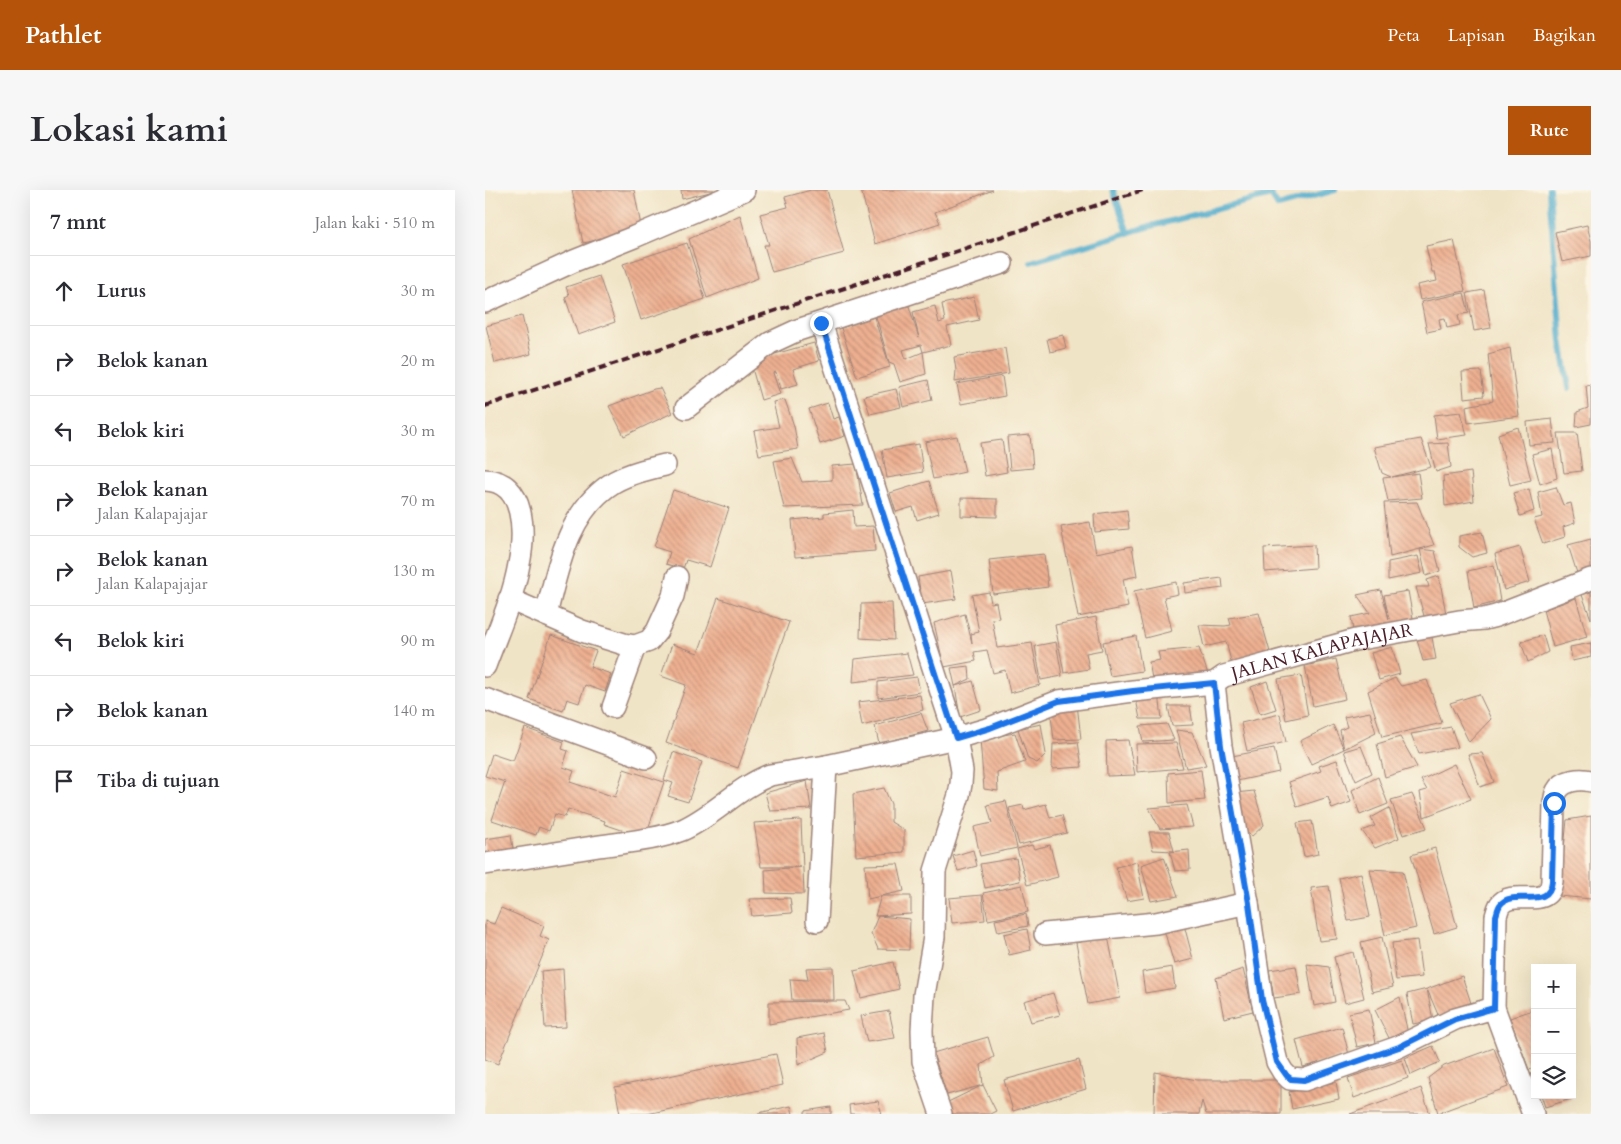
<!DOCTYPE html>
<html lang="id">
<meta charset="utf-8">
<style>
:root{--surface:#fff;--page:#f7f7f7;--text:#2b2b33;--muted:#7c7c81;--line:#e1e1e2;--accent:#b45309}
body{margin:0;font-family:Cardo,serif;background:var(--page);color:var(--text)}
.controls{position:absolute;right:15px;bottom:15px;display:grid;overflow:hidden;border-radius:0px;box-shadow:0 5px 20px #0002}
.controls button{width:45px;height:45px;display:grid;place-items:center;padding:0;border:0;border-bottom:1px solid var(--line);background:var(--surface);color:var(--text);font:25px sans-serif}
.stop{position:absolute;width:15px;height:15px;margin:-11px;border:4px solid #1a73e8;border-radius:50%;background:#fff}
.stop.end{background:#1a73e8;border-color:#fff;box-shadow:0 1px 5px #0008}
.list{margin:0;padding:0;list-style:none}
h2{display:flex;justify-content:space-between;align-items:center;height:65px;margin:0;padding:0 20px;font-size:21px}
h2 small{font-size:16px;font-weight:400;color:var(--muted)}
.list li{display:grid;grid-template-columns:32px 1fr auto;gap:15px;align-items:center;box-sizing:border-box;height:70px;padding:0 20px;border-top:1px solid var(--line)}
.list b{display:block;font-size:19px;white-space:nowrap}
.list p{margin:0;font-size:16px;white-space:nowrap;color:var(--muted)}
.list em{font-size:16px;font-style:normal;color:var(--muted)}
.icon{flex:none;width:28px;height:28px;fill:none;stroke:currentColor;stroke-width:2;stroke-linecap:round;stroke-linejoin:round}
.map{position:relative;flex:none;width:1106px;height:924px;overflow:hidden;border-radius:0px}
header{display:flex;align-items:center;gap:30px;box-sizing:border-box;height:70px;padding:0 25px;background:var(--accent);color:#fff}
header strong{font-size:24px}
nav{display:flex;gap:28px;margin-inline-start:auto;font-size:18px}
.intro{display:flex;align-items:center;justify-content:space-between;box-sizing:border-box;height:120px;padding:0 30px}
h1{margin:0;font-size:35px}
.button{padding:12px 22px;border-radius:0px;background:var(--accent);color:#fff;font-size:18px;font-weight:700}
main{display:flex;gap:30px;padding:0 30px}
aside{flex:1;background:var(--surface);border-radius:0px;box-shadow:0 5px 20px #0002}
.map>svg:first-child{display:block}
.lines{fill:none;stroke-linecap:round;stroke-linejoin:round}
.stream{stroke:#4eabcc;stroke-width:6}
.building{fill:url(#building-back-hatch)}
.minor-casing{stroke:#9d8278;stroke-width:24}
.minor{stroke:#fff;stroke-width:21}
.rail{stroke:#4a1f2b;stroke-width:4;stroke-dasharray:8 4;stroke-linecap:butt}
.route{stroke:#1a73e8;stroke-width:6}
.labels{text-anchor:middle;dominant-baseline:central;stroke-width:4;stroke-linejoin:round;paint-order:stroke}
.street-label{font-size:18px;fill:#4a1f2b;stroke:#fcf5e5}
</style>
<header>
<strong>Pathlet</strong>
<nav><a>Peta</a><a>Lapisan</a><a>Bagikan</a></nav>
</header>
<div class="intro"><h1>Lokasi kami</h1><a class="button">Rute</a></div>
<main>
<aside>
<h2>7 mnt<small>Jalan kaki · 510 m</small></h2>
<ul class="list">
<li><svg class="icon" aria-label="ahead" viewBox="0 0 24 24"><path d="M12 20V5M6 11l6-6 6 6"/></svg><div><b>Lurus</b></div><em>30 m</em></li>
<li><svg class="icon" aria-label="right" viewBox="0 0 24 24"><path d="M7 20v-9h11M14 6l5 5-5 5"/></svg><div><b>Belok kanan</b></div><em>20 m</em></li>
<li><svg class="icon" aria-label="left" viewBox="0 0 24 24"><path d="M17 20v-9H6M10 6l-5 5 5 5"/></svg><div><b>Belok kiri</b></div><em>30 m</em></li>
<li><svg class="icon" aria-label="right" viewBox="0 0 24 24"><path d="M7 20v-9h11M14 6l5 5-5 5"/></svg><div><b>Belok kanan</b><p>Jalan Kalapajajar</p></div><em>70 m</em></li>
<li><svg class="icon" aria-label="right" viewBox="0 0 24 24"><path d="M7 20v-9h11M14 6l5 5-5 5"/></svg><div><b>Belok kanan</b><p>Jalan Kalapajajar</p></div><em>130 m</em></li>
<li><svg class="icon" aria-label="left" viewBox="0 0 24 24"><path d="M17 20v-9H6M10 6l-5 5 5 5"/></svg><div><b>Belok kiri</b></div><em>90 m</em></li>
<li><svg class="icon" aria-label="right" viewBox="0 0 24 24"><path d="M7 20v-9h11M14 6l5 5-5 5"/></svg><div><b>Belok kanan</b></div><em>140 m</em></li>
<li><svg class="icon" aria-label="arrive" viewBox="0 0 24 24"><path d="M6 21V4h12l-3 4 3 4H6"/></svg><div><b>Tiba di tujuan</b></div></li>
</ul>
</aside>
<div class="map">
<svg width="1106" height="924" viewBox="0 0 1106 924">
<defs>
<pattern id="building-back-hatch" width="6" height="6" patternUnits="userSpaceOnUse" patternTransform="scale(1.25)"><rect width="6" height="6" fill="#eeb091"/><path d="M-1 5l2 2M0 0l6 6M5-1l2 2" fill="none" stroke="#c38f77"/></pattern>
</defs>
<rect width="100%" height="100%" fill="#fcf5e5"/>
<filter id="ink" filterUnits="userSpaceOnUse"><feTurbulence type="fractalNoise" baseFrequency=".02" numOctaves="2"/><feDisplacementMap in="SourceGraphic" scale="10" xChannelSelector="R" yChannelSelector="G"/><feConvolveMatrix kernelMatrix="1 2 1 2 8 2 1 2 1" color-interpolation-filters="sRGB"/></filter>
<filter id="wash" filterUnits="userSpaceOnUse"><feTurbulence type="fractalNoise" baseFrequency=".0096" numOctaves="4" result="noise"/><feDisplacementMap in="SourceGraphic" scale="20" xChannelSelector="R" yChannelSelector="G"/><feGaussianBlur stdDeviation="1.12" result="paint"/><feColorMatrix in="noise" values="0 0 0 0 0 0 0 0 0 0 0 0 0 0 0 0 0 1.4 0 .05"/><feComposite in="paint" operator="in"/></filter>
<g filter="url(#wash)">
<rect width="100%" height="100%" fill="#f0e4c6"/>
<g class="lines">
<!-- stream -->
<path class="stream" d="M628 0 643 43
M1064 0 1076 150 1084 198
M546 72 655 39 786 5 793 16 850 0"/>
</g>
<g id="blocks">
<!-- building -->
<path class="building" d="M87 0H149L157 41 98 53Z
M196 0H229V1L197 9Z
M326 0H342L359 63 287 82 279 55H284L275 24 303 17 300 7Z
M376 0H508L450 22 455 33 390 54Z
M255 25 273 88 222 108 204 49Z
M1102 35 1106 51V66L1077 72 1070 42Z
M969 50 980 101 935 110 932 95 952 91 950 82H947L941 56Z
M202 53 220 109 156 130 138 74Z
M114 86 130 132 93 145 80 107 84 105 81 97Z
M999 100 1006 138 989 141 982 103Z
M979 103 984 123 973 125 975 135 962 138 960 128 954 129 956 139 942 142 936 112Z
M489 107 494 130 462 137 466 155 438 162 436 155 418 160 421 169 438 162 441 184 415 192 409 174 404 172 390 123 423 113 434 148 428 122 450 116 454 133 460 131 457 114Z
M37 126 46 164 10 173 1 136Z
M389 127 405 177 372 187 356 138Z
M578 145 581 158 565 162 562 149Z
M329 153 334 171 308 179 313 194 296 199 291 182 288 183 295 204 276 210 265 171Z
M520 158 524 183 470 192 471 180 469 167Z
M1025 158 1034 226 983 233 981 216 1008 211 1003 164Z
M996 181 999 206 979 208 977 182Z
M517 186 520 206 476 214 472 194Z
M443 190 447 210 418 217 414 197Z
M1106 194V234L1091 237 1092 222 1103 218 1101 195Z
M175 198 187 223 139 246 124 216 169 199Z
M411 199 416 217 385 224 379 206Z
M300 210 309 236 313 259 274 265 269 241 294 237 288 212Z
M343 213 348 229 354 227 360 246 335 254 324 219Z
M976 222 982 245 952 249 949 225Z
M1067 229 1070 253 1044 255 1042 232Z
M1033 237 1046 290 1025 295 1013 244Z
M1073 243H1092L1097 281 1079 283Z
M545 245 548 278 525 280 522 247Z
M472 246 480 282 448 289 440 252Z
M936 249 946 277 907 287 933 283 937 308 903 311 898 288 906 287 897 283 889 257Z
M517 250 522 282 500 286 495 253Z
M963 253 966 277 951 282 944 254Z
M434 254 438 282 402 288 397 260Z
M1067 259 1072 288 1055 294 1047 264Z
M307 268 317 292 347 290V276L371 274 378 315 299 318 289 271Z
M986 282 989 311 960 316 958 286Z
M444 291 454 323 432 330 428 317 411 322 405 303Z
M1071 297 1078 315 1086 313 1090 333 1078 337 1080 347 1058 354 1049 329 1057 327 1053 302Z
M1044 299 1049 321 1035 326 1028 303Z
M188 300 244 318 225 377 201 370 198 379 181 374 185 362 169 357Z
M476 308 512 309V327L476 326Z
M932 312 949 355 935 359 950 361 955 381 941 386 935 359 905 367 899 313Z
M368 320 369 337 388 336 390 361 310 367 307 330 339 327V323Z
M642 320 644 339 610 342 609 324Z
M605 332 611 363 647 356 652 386 638 389 643 417 593 427 576 337Z
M997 342 1002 363 987 367 974 357V346Z
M1106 349V378L1092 383 1083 355Z
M829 355 830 378 780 382 779 358Z
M1035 357 1045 392 1019 400 1010 364Z
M559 364 563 397 508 404 504 370Z
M933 366 937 383 903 390V372Z
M1009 375 1015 411 989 418 983 381Z
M466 381 471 409 437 414 433 387Z
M954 386 962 429 941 433 931 397H944L942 390Z
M737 388 738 398 700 403 699 393Z
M691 392 693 404 679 407 687 441 660 448 649 401Z
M896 400 904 429 899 405 923 401 929 434 869 447 866 427 885 423 872 405Z
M504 402 506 413 511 412 514 428 507 429 512 458 547 453 555 495 525 503 520 480 508 483 502 460 489 462 491 471 459 477 449 433 480 424 487 453 486 444 494 442 487 405Z
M1106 402V429L1097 405Z
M233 408 304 432 253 578 181 553 201 495 176 486 187 454 213 463Z
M1091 408 1102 447 1068 457 1058 420Z
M407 413 409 450 375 448 376 414Z
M774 423 785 462 747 475 741 452 719 457 714 435 740 436 746 435 744 428Z
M611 427 617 460 601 463 604 479 579 483 570 435Z
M946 442 951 469 938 471 931 446Z
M66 445 111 461 105 477 126 484 120 502 100 495 94 513 82 509 78 521 44 509Z
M1058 445 1063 462 1043 472 1036 452Z
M651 446 657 481 625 486 618 452Z
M571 452 577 486 556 490 550 456Z
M1106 453V467L1087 471 1085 457Z
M907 457 915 484 894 490 886 463Z
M714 458 725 490 668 494 664 472 675 470 673 462Z
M422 463 428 485 368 492 370 469Z
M851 469 860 509 828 516 820 476Z
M484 476 485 489 470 496 466 478Z
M816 485 823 525 801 530 793 489Z
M432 487 435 502 393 508V492Z
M910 488 916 496 942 490 957 533 897 547 883 501Z
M488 491 496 520 475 527 470 496Z
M782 491 791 519 775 524 766 497Z
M674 503 677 529H655L650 504Z
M994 504 1006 529 984 552 965 513Z
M435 505 438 520 377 536 373 512Z
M592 514 596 549 569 550 565 518Z
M683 516H705L708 535 687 536Z
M885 522 891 543 859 559 855 540 862 537 859 527Z
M436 523 443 541 394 554 390 536Z
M795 524 801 552 762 561 756 533Z
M556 534 561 564 552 573 543 569 533 539Z
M682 534 689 550 658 552 655 536Z
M848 535 859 559 826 574 815 551Z
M966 537 973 557 934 564 926 544Z
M40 538 79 552 77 559 83 561 78 577 89 581 85 592 130 607 139 579 179 592 160 648 119 634 120 631 83 619 80 627 70 624 64 641 54 637 51 645 7 630 20 592 0 586 7 564 28 571Z
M691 540 707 542 721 575 701 578Z
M530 543 540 572 512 582 513 601 499 599 495 549Z
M915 547 932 577 900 587 892 554Z
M643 550 650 585 622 586 621 551Z
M593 552 597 577 567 579 568 554Z
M691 553 698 578 652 582 651 554Z
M876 556 887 583 871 591 859 561Z
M789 558 794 582 747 592 742 567Z
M188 562 217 572 203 612 183 606 188 593 179 590Z
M997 563 1009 592 995 597 983 564Z
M852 570 866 612 847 619 843 607 812 617 804 592 836 581 834 576Z
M969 574 986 609 939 627 935 602 942 600 936 590Z
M716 580 720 610 684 613 683 583Z
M893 587 903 614 875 625 867 600Z
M322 591 326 619 285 621 280 603Z
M399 598 406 614V632L419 640V662L371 666 368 604Z
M769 601 779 635 767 646 755 639 750 603Z
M927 604 942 638 918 645 906 610Z
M521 611 532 658 495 666 489 637 507 633 502 615Z
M561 614 565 628 577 625 582 643 534 655 524 618 538 615 539 620Z
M702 615 708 637 675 639 664 618Z
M904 618 914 648 890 658 877 641 890 636 886 628Z
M1106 626V709L1074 706 1082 630Z
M316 630 319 704 281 703 280 680 315 677H276L269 633Z
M827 631 833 664 819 667 812 633Z
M664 642H684L689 661 668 660Z
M26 645 29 665 0 669V649Z
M547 655 549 659 565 655 573 687 542 695 532 659Z
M950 658 972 737 949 744 926 665Z
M488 660 492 676 473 681 468 666Z
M704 660 705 680 690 681 685 662Z
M679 667 693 706 666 711 656 675Z
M531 668 535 691 500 698 495 674Z
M652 672 659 708 642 711 631 677Z
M413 674 419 701 396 706H426V724L390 726 396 706 383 709 380 675Z
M885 679 918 681 931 738 900 745Z
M876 683 885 727 863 731 854 688Z
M537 695 543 722 503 730 498 703Z
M844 696 852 749 834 751 826 698Z
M497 705 500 730 467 733 464 708Z
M305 708 307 723 267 726 264 709Z
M16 718 59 736 55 746 64 750 13 874 0 869V731L9 734Z
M541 724 543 736 513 742 510 730Z
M393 726 425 729 424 760 393 759 386 743Z
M699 735 708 769 689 774 679 740Z
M542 739 546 760 524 765 519 744Z
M623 746 635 808 603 814 591 753Z
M897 747 908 797 887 802 876 752Z
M932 750 937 787 911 790 907 753Z
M868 762 879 808 860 813 849 767Z
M408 772 414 799 376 808 369 781Z
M822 774 844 777 850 812 829 816Z
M811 776 816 804 789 808 784 780Z
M348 777 349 810H307L305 789 323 790 321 778Z
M687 777 690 798 660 803 657 782Z
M78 779 81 837 60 838 56 781Z
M758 779 768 821 739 828 731 788Z
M977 786 987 816 954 827 942 799 948 830 928 834 922 804 942 799Z
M568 803 575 825 546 832 539 811Z
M915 807 923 844 906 852 890 820Z
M349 811H360L364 820 284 834V812Z
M884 819 891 853 872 857 864 823Z
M1050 819V878L1044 880 1025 828Z
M404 821 410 848 382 852 376 826Z
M857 837 864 865 818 877 811 850Z
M339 843 343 862 313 875 312 848Z
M503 847 509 867 496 875 498 895 511 921 505 924H466L461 913 498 895 462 905 448 863Z
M948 856 955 872 926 885 920 868Z
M1009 858 1023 897 953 923 943 888 959 876Z
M291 864 298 895 162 924H135L130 897Z
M594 870 601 899 528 921 519 890Z
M917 870 923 888 869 908 863 888Z
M670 882 712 890H796V924H721L717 911 714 924H669Z
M851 892 854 909 807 919 804 902Z
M936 898 945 924H865Z
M1056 905H1086V909L1060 917Z
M393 911 397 924H365L364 915Z
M306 916 308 924H273V923Z
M346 917V924H320V921Z"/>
</g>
</g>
<g filter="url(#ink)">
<use href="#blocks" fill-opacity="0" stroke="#9d8278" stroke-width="1"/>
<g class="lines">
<!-- minor casing -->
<g class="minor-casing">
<g id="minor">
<path d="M0 112 89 71 149 47 259 0"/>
<path d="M336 133 471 548 477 581 476 594 474 605 450 681 449 747 439 805 437 840 438 871 456 924"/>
<path d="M201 218 285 153 313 140 517 73"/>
<path d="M0 290C41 291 40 344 34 374 28 409 12 443 0 476"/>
<path d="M24 409 97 441 139 454 150 456 164 451 172 441 188 406 192 387"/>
<path d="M61 425C73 377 83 320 129 292 145 283 163 279 180 275"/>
<path d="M0 509 161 568"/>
<path d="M128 517 150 456"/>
<path d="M0 674C38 668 76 662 114 656 141 652 171 650 197 640 229 626 252 598 285 585L341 576 471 548 505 538 574 511 648 501 729 493"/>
<path d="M332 731 341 576"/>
<path d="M560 744 671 733 763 713"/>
<path d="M1009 818 1011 726C1012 723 1013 718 1015 715 1028 697 1064 722 1067 691L1069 613C1070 609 1070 604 1072 601 1078 590 1095 588 1106 591"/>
<path id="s1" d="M1048 924 1009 818 970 829 913 857 819 890 805 889 798 882 792 872 777 810 763 713 736 556 729 493 739 486 750 483 870 450 974 431 999 429 1011 426 1106 389"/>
</g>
</g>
<!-- minor -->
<use href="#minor" class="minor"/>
<!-- rail -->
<path class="rail" d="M0 216 658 0"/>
</g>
</g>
<g class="lines" filter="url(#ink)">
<!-- route -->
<path class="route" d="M336 133 471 548 505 538 574 511 648 501 729 493 736 556 764 713 777 810 792 872 802 886 806 889 819 890 914 857 970 829 1009 818 1011 726C1012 723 1013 718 1015 715 1028 697 1064 722 1067 691L1069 613"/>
</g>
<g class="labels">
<!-- street labels -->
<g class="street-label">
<text stroke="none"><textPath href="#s1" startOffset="850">JALAN KALAPAJAJAR</textPath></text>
</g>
</g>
</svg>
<div class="controls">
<button>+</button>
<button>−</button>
<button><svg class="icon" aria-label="layers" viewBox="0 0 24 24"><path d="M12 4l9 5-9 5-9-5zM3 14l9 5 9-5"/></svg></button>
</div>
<div class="stop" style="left:1069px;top:613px"></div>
<div class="stop end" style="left:336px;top:133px"></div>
</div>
</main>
